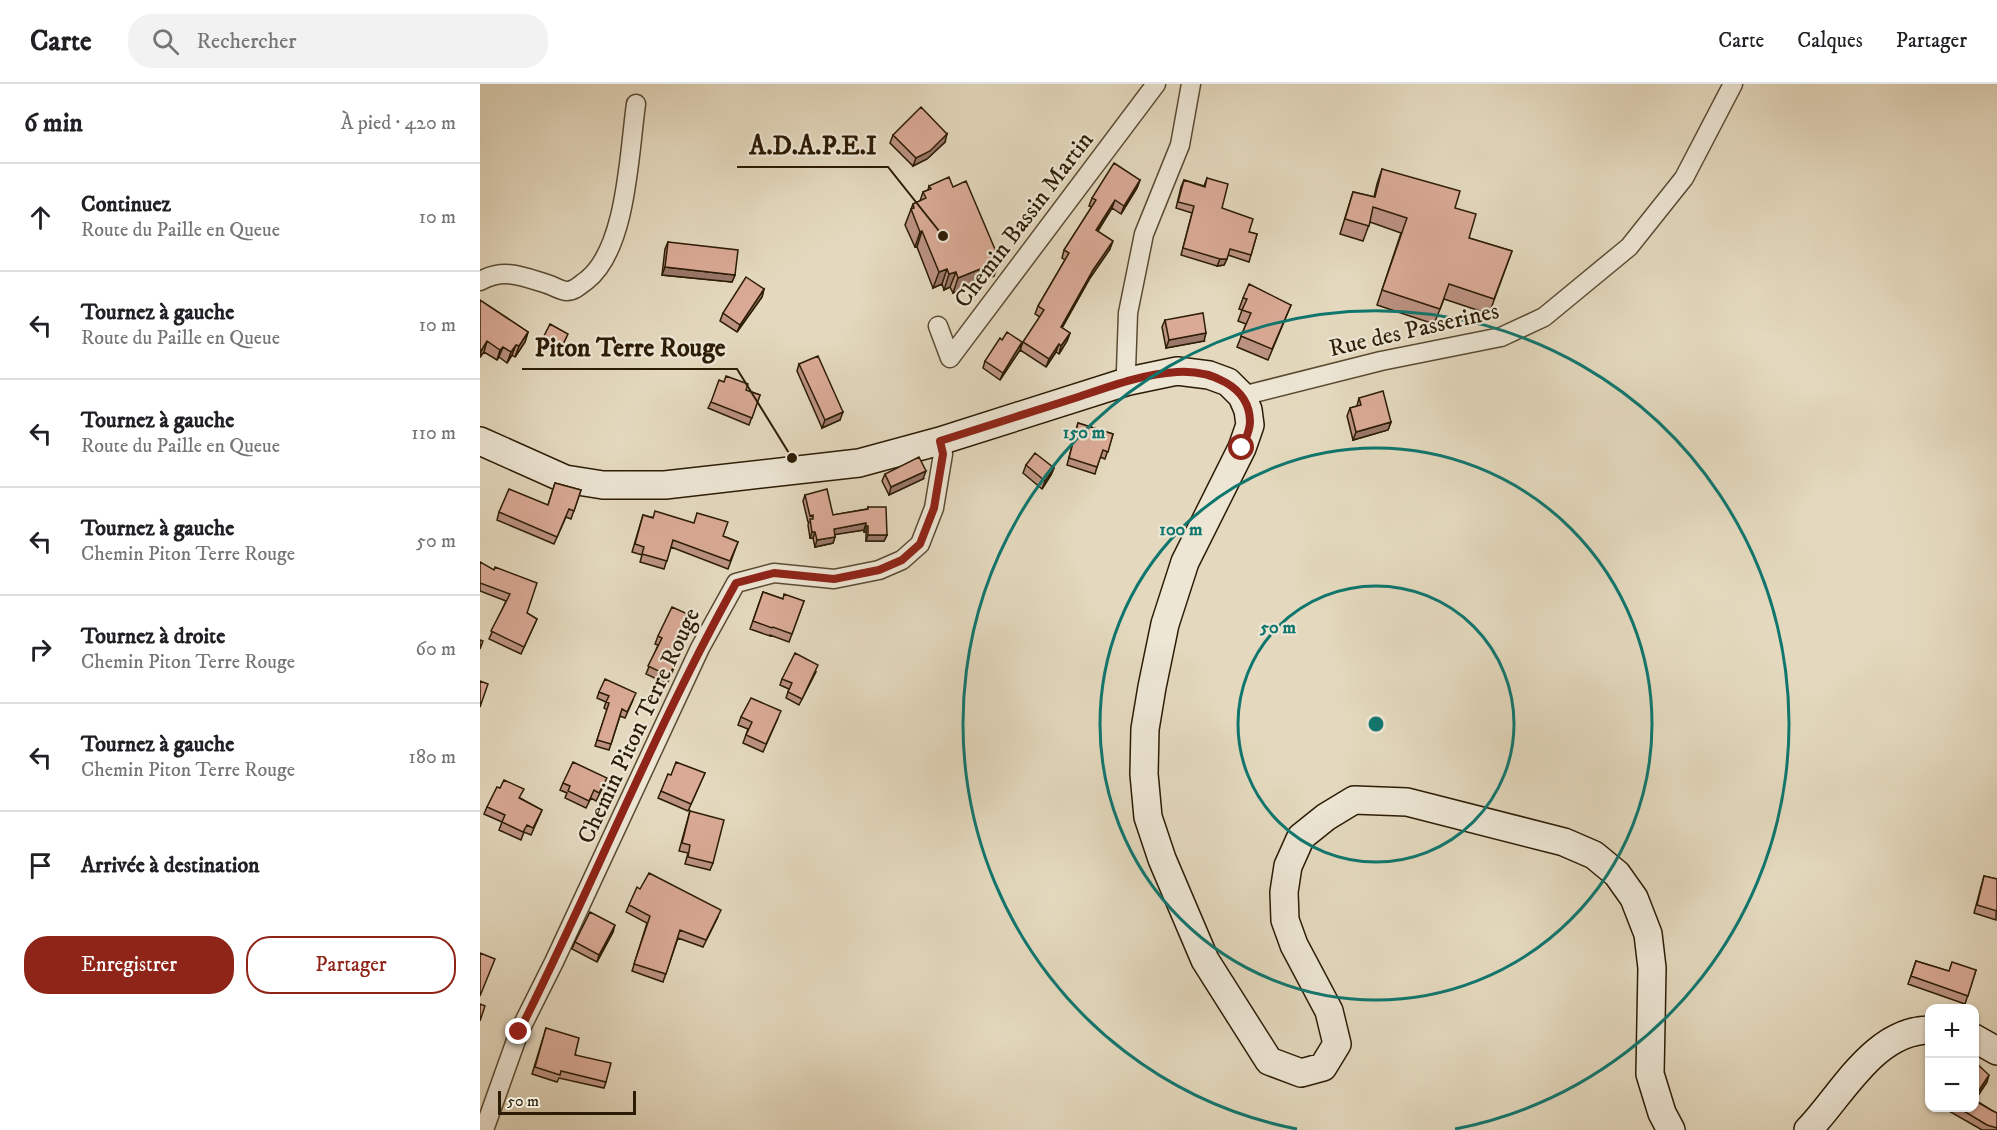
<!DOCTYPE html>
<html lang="fr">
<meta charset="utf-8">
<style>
:root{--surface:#fff;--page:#f2f2f2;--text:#202124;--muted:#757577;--line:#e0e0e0;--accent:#8f2418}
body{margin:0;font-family:"IM FELL DW Pica",serif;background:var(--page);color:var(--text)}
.controls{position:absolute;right:18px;bottom:18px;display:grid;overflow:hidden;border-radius:12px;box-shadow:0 2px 4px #0004}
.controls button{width:54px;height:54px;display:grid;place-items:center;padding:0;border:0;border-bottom:2px solid var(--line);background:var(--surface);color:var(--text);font:30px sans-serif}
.scale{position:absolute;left:18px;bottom:15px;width:138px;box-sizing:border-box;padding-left:6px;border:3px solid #2c1c05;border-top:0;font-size:16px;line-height:21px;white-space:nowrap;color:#2c1c05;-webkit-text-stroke:4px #ede6d5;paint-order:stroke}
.stop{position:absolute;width:18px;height:18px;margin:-14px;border:4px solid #8f2418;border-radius:50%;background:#fff}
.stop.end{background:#8f2418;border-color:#fff;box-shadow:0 2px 6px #0008}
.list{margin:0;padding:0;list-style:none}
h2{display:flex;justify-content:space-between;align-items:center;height:78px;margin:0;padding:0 24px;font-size:26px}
h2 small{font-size:20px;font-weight:400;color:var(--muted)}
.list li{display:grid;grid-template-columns:39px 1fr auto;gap:18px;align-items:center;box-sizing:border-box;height:108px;padding:0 24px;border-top:2px solid var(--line)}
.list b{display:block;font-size:22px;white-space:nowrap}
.list p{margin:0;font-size:20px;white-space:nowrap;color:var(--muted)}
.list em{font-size:20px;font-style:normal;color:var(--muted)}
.actions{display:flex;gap:12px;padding:18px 24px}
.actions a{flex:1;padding:14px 0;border:2px solid var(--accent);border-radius:24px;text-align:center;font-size:21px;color:var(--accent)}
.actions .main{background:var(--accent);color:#fff}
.icon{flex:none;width:33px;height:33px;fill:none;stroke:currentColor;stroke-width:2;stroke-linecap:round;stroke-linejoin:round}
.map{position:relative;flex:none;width:1517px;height:1046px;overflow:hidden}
header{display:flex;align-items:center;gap:36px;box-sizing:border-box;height:84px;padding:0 30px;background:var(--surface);border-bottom:2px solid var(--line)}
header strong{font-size:28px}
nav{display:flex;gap:33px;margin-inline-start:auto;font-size:21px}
.search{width:420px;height:54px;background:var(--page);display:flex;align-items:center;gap:15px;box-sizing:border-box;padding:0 21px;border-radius:24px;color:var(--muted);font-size:22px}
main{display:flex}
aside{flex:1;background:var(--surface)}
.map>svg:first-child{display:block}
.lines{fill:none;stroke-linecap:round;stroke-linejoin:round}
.street-casing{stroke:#5a4b33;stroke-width:21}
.secondary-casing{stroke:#2c1c05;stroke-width:30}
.street{stroke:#ede6d5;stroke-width:18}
.secondary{stroke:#ede6d5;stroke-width:27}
.wall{fill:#bb9281;stroke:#2c1c05;stroke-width:1.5}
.shaded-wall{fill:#997769;stroke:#2c1c05;stroke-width:1.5}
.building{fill:#daaa96;stroke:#2c1c05;stroke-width:1.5}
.route{stroke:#8f2418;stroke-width:8}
.ring{fill:none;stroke:#0f766e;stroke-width:3}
.labels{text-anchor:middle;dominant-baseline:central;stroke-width:4.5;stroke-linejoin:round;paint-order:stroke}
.street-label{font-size:24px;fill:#2c1c05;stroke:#ede6d5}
.centre{fill:#0f766e;stroke:#ede6d5;stroke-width:3}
.ring-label{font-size:18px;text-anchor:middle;font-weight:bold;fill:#0f766e;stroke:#ede6d5;stroke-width:4.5;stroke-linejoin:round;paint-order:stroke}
.leader{fill:none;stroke:#2c1c05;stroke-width:2}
.callout-dot{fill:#2c1c05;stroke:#ede6d5;stroke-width:2}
.callout-label{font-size:26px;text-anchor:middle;font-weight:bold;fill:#2c1c05;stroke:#ede6d5;stroke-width:4.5;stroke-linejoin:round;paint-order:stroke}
</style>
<header>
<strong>Carte</strong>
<div class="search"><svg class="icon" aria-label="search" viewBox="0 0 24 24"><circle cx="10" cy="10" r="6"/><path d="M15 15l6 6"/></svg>Rechercher</div>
<nav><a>Carte</a><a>Calques</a><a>Partager</a></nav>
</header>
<main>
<aside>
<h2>6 min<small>À pied · 420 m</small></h2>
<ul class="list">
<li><svg class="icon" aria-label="ahead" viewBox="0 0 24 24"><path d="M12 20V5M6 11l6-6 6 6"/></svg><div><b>Continuez</b><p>Route du Paille en Queue</p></div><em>10 m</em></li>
<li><svg class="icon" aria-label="left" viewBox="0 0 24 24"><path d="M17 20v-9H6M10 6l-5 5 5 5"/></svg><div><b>Tournez à gauche</b><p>Route du Paille en Queue</p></div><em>10 m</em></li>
<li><svg class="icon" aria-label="left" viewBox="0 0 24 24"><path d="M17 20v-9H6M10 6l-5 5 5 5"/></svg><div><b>Tournez à gauche</b><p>Route du Paille en Queue</p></div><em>110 m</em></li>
<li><svg class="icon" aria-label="left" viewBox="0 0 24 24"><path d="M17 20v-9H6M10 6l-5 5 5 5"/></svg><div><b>Tournez à gauche</b><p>Chemin Piton Terre Rouge</p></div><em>50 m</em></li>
<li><svg class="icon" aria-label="right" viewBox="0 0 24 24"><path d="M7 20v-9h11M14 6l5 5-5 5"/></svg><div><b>Tournez à droite</b><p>Chemin Piton Terre Rouge</p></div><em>60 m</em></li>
<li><svg class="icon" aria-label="left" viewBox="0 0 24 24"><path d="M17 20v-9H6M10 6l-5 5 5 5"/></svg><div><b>Tournez à gauche</b><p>Chemin Piton Terre Rouge</p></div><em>180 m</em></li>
<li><svg class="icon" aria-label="arrive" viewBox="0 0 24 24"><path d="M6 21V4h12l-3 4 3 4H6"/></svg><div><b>Arrivée à destination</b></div></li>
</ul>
<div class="actions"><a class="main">Enregistrer</a><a>Partager</a></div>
</aside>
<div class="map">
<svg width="1517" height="1046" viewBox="0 0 1517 1046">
<rect width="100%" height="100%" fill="#e4d9be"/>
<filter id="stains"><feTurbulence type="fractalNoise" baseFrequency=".00333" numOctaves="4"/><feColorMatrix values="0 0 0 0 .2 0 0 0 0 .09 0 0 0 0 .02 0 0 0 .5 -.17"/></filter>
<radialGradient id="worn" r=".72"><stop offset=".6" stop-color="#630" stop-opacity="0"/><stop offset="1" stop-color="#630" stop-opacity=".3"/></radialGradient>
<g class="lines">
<!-- street casing -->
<g class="street-casing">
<path id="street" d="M0 197C25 183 44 193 70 201 75 203 82 207 87 207 95 207 101 200 107 196 147 164 149 69 156 20
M458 242 470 274 676 0
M649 297 646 286 648 229 664 150 700 61 711 0
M762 312 901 277 1021 253 1064 233 1149 163 1204 94 1253 0
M4 1046 39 948 74 878 220 564 256 499 294 489 354 495 399 486 422 476 440 460 454 424 463 370 460 357"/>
</g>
<!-- secondary casing -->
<g class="secondary-casing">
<path id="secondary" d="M0 357 85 395 123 401H185L379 379 460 357 649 297 697 287 729 291 748 298 762 312 768 326 770 341 762 364 705 478 685 540 672 603 665 645 664 690 668 733 682 775 725 876 789 977 821 989 843 983 857 960 849 927 814 861 805 836 804 808 808 782 821 753 846 733 874 716 927 718 1084 758 1114 771 1137 790 1154 814 1168 850 1172 884 1170 990 1182 1029 1191 1046
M1494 954 1517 967
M1328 1046C1362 1011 1394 946 1450 946"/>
</g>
<!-- street -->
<use href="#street" class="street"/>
<!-- secondary -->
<use href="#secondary" class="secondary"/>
</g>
<!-- wall -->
<path class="wall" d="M413 51 465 58 447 75 433 82 410 59Z
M902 85 975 124 989 154 1032 167 1009 230 964 215 954 240 897 221 921 149 890 138 883 157 860 150 873 108 894 113 897 100Z
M727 94 742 124 769 148 777 150 769 178 748 171 744 181 737 182 701 171 712 129 696 124 701 103 704 96 724 102Z
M660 96 657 104 641 130 632 124 618 147 630 165 610 194 582 244 590 249 587 257 579 270 576 268 566 283 540 266 543 258 560 233 555 230 558 222 585 176 582 174 584 166 612 123 609 122 612 114Z
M449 102 514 192 473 209 470 203 464 206 462 200 453 204 437 163H435L425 141 433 120 440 117 443 108 448 106Z
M188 158 255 191 252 198 182 191 185 165Z
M284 205 282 213 257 248 240 237 243 229Z
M763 214 811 221 788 276 757 263 766 240 758 237 762 226 759 225Z
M0 216 48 248 45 258 35 273 32 271 27 279 19 273 17 276 4 268 0 273Z
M685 236 724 257 686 264 682 243Z
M63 254H86L79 267 61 258Z
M540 266 520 296 503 284 505 277Z
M319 280 360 336 342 344 317 287Z
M266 306 280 311 269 341 228 324 231 318Z
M879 314 911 338 908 346 873 356 867 332 870 324 877 322Z
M598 339 633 350 625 375 620 373 615 390 587 381Z
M546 381 574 384 571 391 562 405 543 389Z
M405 390 443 395 409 411 402 397Z
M75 399 101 406 91 435 86 433 74 460 17 436 19 428 68 421Z
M325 411 353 431 387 425 388 423 407 451 404 457H386V448H384V446L355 450V453L353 459 335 463 333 454H330L328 441 329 438H328L323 417Z
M163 431 243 452 258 458 248 485 191 463 184 485 160 478 162 471 152 468Z
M0 478 47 529 57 535 41 570 9 555 26 517 0 507Z
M283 508 303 515 324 517 309 558 290 551V552L270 545Z
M210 531 197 560 203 563 187 600 166 590 178 561 175 560 178 552Z
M336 588 319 621 306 614 309 605 300 601 302 595Z
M119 608 153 616 145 634 140 632 129 666 115 662 127 626 124 624 126 618 117 614Z
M261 633 298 634 283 668 263 659 268 645 258 641Z
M225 689 208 727 178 714 181 707 191 691Z
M83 699 124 701 116 717 111 714 106 724 85 714 87 709 80 706Z
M40 714 62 726 51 751 44 748 41 756 19 746 22 738 4 730 7 723Z
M210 727 233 779 230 786 205 780 208 769 199 767Z
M1504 792 1517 795 1516 836 1494 829Z
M160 805 238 833 223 863 198 854 183 898 152 887 167 839 146 828 149 821Z
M133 848 117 878 92 865 95 858Z
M1436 877 1468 887 1496 886 1485 920 1428 900Z
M66 944 126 998 124 1004 79 994 77 998 52 990Z
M1494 977 1507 998 1495 1016 1511 1026 1517 1029V1046H1502L1467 1026 1468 1023H1494Z"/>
<!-- shaded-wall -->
<path class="shaded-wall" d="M467 50 465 58 447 75 433 82 436 74Z
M660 96 657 104 641 130 644 122Z
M635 116 632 124 613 154 616 146Z
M442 147 437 163H435L440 148Z
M633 157 630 165 610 194 578 251 581 243 613 186Z
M740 175H747L744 181 737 182Z
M520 177 514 192 473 209 478 194Z
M185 183 255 191 252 198 182 191Z
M467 185 462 200 453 204 459 188Z
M476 188 470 203 464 206 469 190Z
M284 205 282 213 257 248 260 241Z
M48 248 45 258 35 273 39 262Z
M590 249 587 257 579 270 581 262Z
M726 249 724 257 686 264 689 256Z
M7 257 4 268 0 273 1 267Z
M542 258 540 266 520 296 523 289Z
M579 260 576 268 566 283 569 275Z
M36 261 32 271 27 279 31 268Z
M23 263 19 273 17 276 20 266Z
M363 328 360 336 342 344 345 336Z
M911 338 908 346 873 356 876 348Z
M574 384 571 391 562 405 565 397Z
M446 387 443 395 409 411 411 403Z
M386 439 384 446 352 451 354 445Z
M386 442H388L386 448H384Z
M332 448H335L333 454H330Z
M388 451H407L404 457H386Z
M355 453 353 459 335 463 337 456Z
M135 841 133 848 117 878 119 871Z
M1509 991 1507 998 1494 1017V1014Z"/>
<!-- building -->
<path class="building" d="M441 23 467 50 450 67 436 74 413 51Z
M634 79 660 96 644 122 635 116 616 146 633 157 613 186 581 243 590 249 581 262 579 260 569 275 543 258 564 226 558 222 589 169 584 166 616 116 612 114Z
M902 85 980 107 975 124 996 130 989 154 1032 167 1014 215 969 200 960 225 902 206 927 134 893 123 889 142 865 135 873 108 895 113Z
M469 93 473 103 486 97 520 177 478 194 476 188 469 190 467 185 459 188 442 147 440 148 431 125 434 124 433 120 446 114 443 108 451 105 449 102Z
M727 94 748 100 742 124 773 135 769 148 777 150 771 171 750 165 747 175H740L703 164 714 122 698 118 704 96 725 103Z
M188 158 258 166 255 191 185 183Z
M266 193 284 205 260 241 243 229Z
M769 200 811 221 792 265 761 252 771 229 762 226 767 215 763 214Z
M0 216 48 248 39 262 36 261 31 268 23 263 20 266 7 257 1 267H0Z
M723 229 726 249 689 256 685 236Z
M70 240 88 250 81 264 63 254Z
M527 248 542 258 523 289 505 277 520 254 522 256Z
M338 272 363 328 345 336 319 280Z
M246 292 268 300 266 306 280 311 272 334 231 318 239 296 244 298Z
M903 307 911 338 876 348 870 324 881 321 879 314Z
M598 339 633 350 628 368 623 366 617 383 589 374Z
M555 369 574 384 565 397 546 381Z
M439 373 446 387 411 403 405 390Z
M75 399 101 406 94 427 89 425 77 453 19 428 29 405 68 421Z
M347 405 353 431 388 425V423H406L407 451H388V442H386V439L354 445 355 453 337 456 335 448H332L330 435H333V431L330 432 325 411Z
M175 427 214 439 217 429 248 438 243 452 258 458 250 477 193 456 187 477 162 470 164 463 155 460 163 431 173 434Z
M0 478 14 486 15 483 57 499 47 529 57 535 44 563 11 547 30 510 0 499Z
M283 508 303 515 304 510 324 517 312 550 293 543 292 544 273 537Z
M192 523 210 531 196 559 203 563 189 592 168 582 182 554 178 552Z
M0 556 3 557 0 565Z
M315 569 338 581 322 615 308 608 312 599 302 595Z
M125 595 156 609 147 628 142 625 131 660 117 656 129 619 126 618 129 612 119 608Z
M0 597 8 600 0 623Z
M271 614 301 627 286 660 266 651 272 638 261 633Z
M93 678 127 694 119 709 114 706 109 717 88 707 90 702 83 699Z
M196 678 225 689 211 720 181 707 188 690 191 691Z
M24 696 44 705 39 714 62 726 53 744 47 741 43 748 22 738 25 731 7 723 17 703 20 704Z
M210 727 244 736 233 779 208 773 210 761 202 759Z
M169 789 241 826 226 856 200 846 186 890 154 880 170 832 149 821 157 803 160 805Z
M1504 792 1517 795V827L1497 821Z
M110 828 135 841 119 871 95 858Z
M0 869 15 875 0 912Z
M1436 877 1469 887 1472 878 1496 886 1488 912 1431 892Z
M0 920 5 922 0 937Z
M66 944 99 954 95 971 131 979 126 998 81 987 80 991 55 983Z
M1494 977 1509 991 1494 1014Z
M1494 1016 1511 1026 1517 1029V1044L1507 1041 1477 1023H1494Z"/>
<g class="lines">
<!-- route -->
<path class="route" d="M39 948C114 799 175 644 256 499L294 489 354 495 399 486 422 476 440 460 454 424 463 370 460 357C505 343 550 328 595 314 628 303 662 290 697 288 729 286 770 301 770 338 770 347 765 356 762 364"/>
</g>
<!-- distance rings -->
<g class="ring">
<circle cx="896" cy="640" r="138"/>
<circle cx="896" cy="640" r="276"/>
<path d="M817 1045A413 413 0 1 1 975 1045"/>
</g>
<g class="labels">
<!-- street labels -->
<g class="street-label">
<text transform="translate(544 136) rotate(-53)">Chemin Bassin Martin</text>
<text transform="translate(934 246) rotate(-13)">Rue des Passerines</text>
<text transform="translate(159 642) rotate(-65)">Chemin Piton Terre Rouge</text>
</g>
</g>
<circle cx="896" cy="640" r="9" class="centre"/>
<g class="ring-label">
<text x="604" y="354">150 m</text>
<text x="701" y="451">100 m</text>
<text x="798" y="549">50 m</text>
</g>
<!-- callouts -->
<path class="leader" d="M463 152L408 83H257M312 374L257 285H42"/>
<g class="callout-dot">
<circle cx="463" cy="152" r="6"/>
<circle cx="312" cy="374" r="6"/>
</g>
<g class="callout-label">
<text x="333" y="70">A.D.A.P.E.I</text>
<text x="150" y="272">Piton Terre Rouge</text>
</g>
<rect width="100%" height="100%" filter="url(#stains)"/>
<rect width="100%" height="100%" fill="url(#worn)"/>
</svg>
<div class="controls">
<button>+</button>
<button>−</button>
</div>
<div class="scale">50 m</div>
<div class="stop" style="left:762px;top:364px"></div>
<div class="stop end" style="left:39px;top:948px"></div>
</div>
</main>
